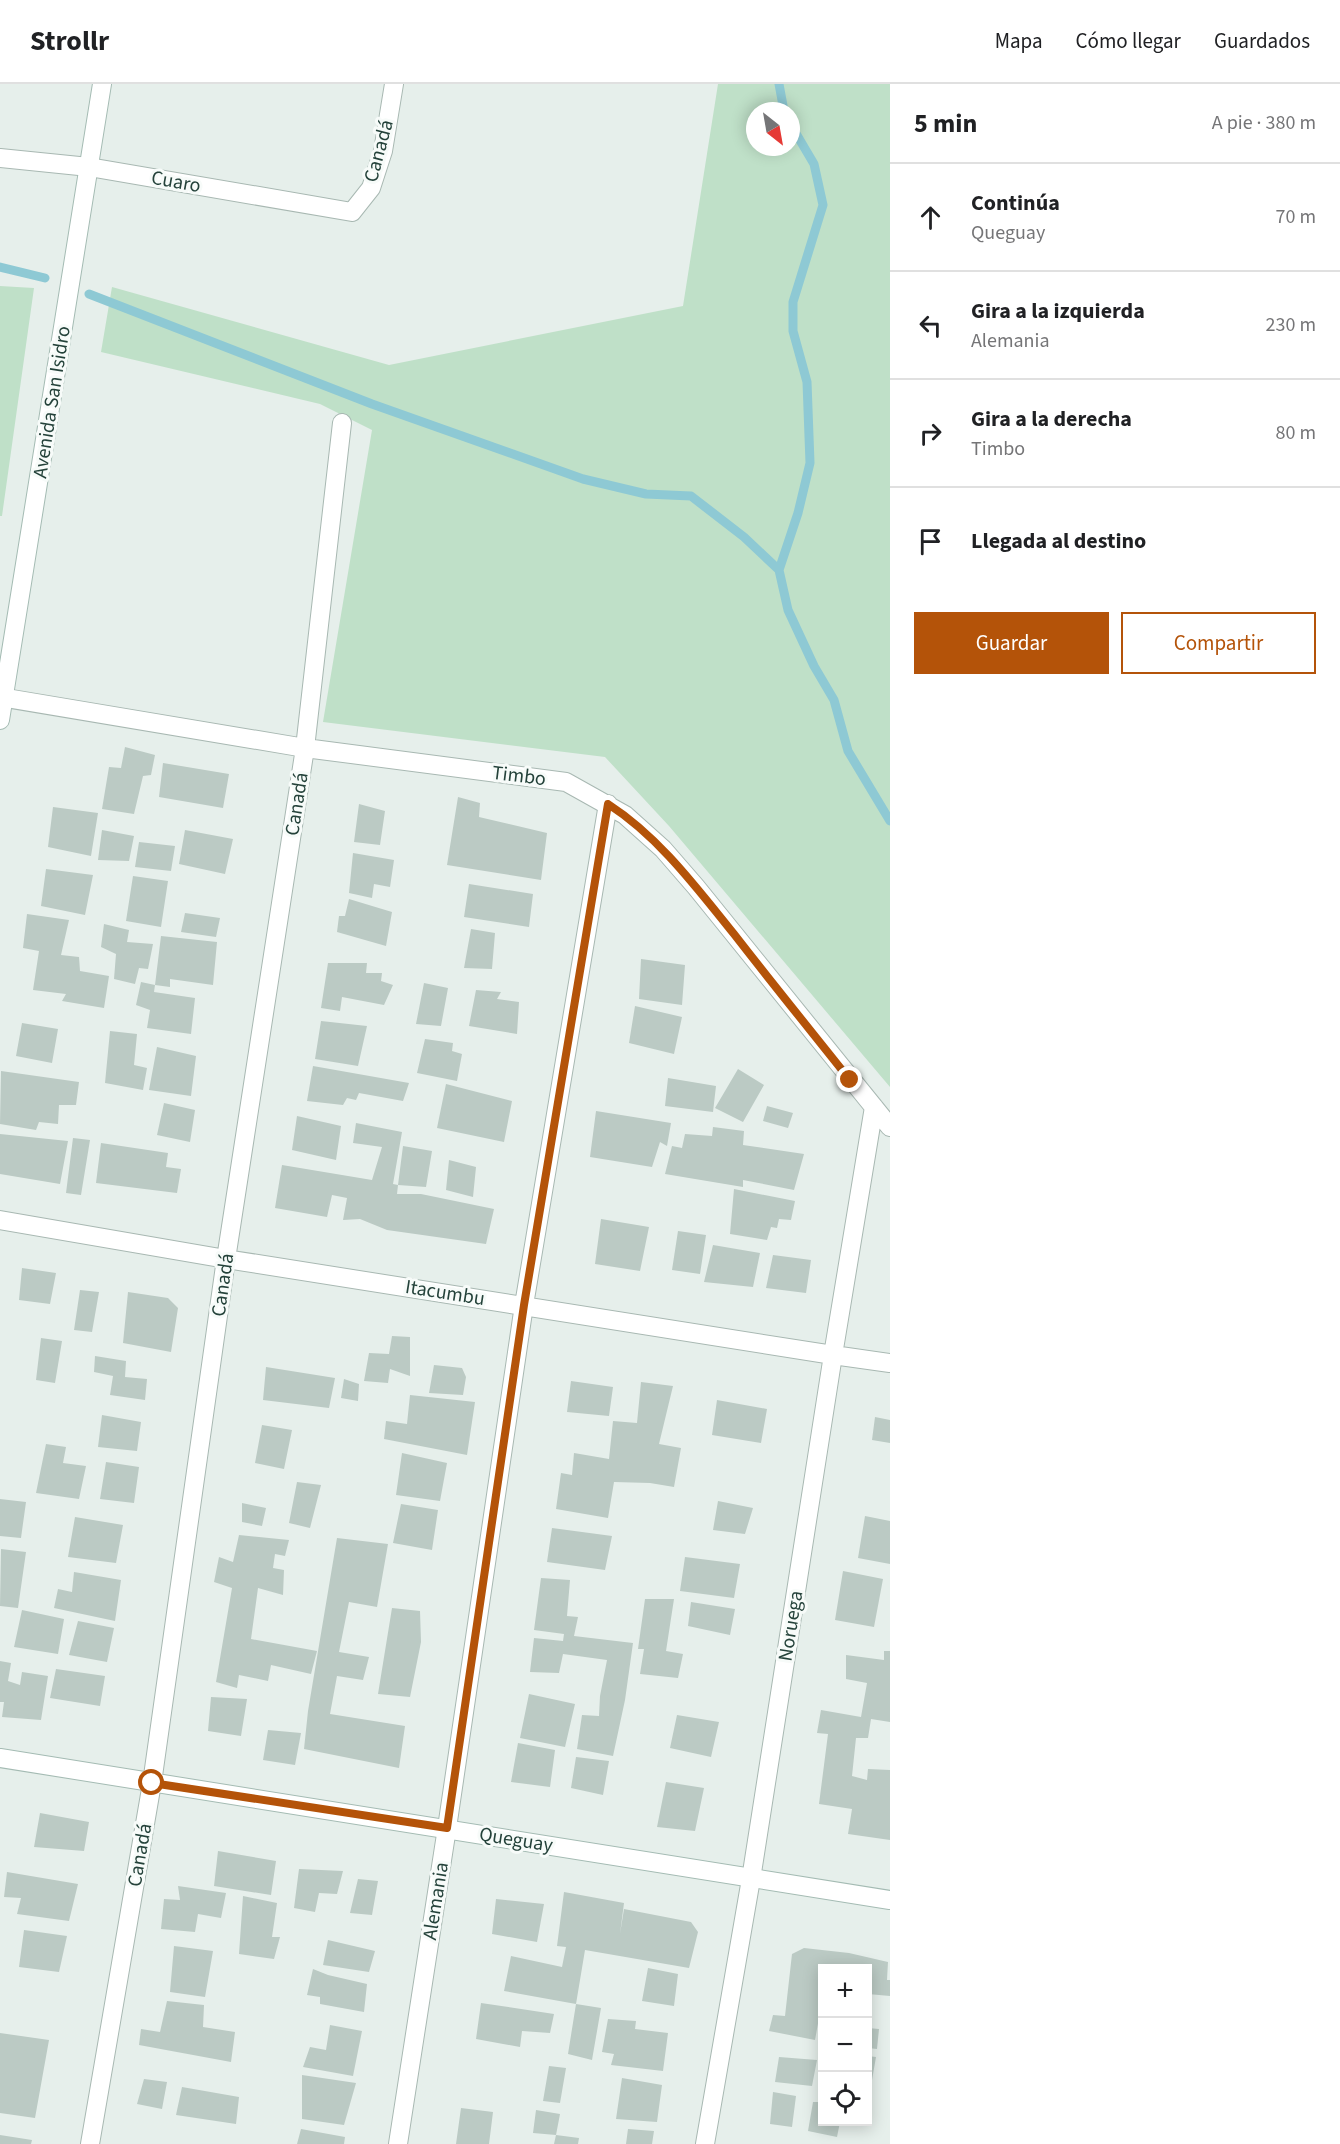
<!DOCTYPE html>
<html lang="es">
<meta charset="utf-8">
<style>
:root{--surface:#fff;--page:#f2f2f2;--text:#202124;--muted:#757577;--line:#e0e0e0;--accent:#b45309}
body{margin:0;font-family:"Source Sans 3",sans-serif;background:var(--page);color:var(--text)}
.controls{position:absolute;right:18px;bottom:18px;display:grid;overflow:hidden;border-radius:0px;box-shadow:0 3px 15px #0003}
.controls button{width:54px;height:54px;display:grid;place-items:center;padding:0;border:0;border-bottom:2px solid var(--line);background:var(--surface);color:var(--text);font:30px sans-serif}
.compass{position:absolute;left:746px;top:18px;width:54px;height:54px;border-radius:50%;background:var(--surface);box-shadow:0 3px 15px #0003;rotate:149deg}
.stop{position:absolute;width:18px;height:18px;margin:-14px;border:4px solid #b45309;border-radius:50%;background:#fff}
.stop.end{background:#b45309;border-color:#fff;box-shadow:0 2px 6px #0008}
.list{margin:0;padding:0;list-style:none}
h2{display:flex;justify-content:space-between;align-items:center;height:78px;margin:0;padding:0 24px;font-size:26px}
h2 small{font-size:20px;font-weight:400;color:var(--muted)}
.list li{display:grid;grid-template-columns:39px 1fr auto;gap:18px;align-items:center;box-sizing:border-box;height:108px;padding:0 24px;border-top:2px solid var(--line)}
.list b{display:block;font-size:22px;white-space:nowrap}
.list p{margin:0;font-size:20px;white-space:nowrap;color:var(--muted)}
.list em{font-size:20px;font-style:normal;color:var(--muted)}
.actions{display:flex;gap:12px;padding:18px 24px}
.actions a{flex:1;padding:14px 0;border:2px solid var(--accent);border-radius:0px;text-align:center;font-size:21px;color:var(--accent)}
.actions .main{background:var(--accent);color:#fff}
.icon{flex:none;width:33px;height:33px;fill:none;stroke:currentColor;stroke-width:2;stroke-linecap:round;stroke-linejoin:round}
.map{position:relative;flex:none;width:890px;height:2060px;overflow:hidden}
header{display:flex;align-items:center;gap:36px;box-sizing:border-box;height:84px;padding:0 30px;background:var(--surface);border-bottom:2px solid var(--line)}
header strong{font-size:28px}
nav{display:flex;gap:33px;margin-inline-start:auto;font-size:21px}
main{display:flex}
aside{flex:1;background:var(--surface)}
.map>svg:first-child{display:block}
.green{fill:#bfe0c8;fill-rule:evenodd}
.lines{fill:none;stroke-linecap:round;stroke-linejoin:round}
.stream{stroke:#8ec9d4;stroke-width:9}
.building{fill:#bbcac4}
.street-casing{stroke:#a8b8b2;stroke-width:20}
.secondary-casing{stroke:#a4bbb3;stroke-width:20}
.street{stroke:#fff;stroke-width:18}
.secondary{stroke:#fff;stroke-width:18}
.route{stroke:#b45309;stroke-width:8}
.labels{text-anchor:middle;dominant-baseline:central;stroke-width:6;stroke-linejoin:round;paint-order:stroke}
.street-label{font-size:20px;fill:#24423a;stroke:#f7fbf9}
</style>
<header>
<strong>Strollr</strong>
<nav><a>Mapa</a><a>Cómo llegar</a><a>Guardados</a></nav>
</header>
<main>
<div class="map">
<svg width="890" height="2060" viewBox="0 0 890 2060">
<rect width="100%" height="100%" fill="#e6efeb"/>
<!-- green -->
<path class="green" d="M718 0H890V1003L669 742 605 673 323 638 372 346 320 320 101 268 112 203 389 281 683 222ZM755 27H791V63H755Z
M0 202 34 204 2 432H0Z"/>
<g class="lines">
<!-- stream -->
<path class="stream" d="M779 0 784 27
M791 41 814 80 823 121 793 218V247L807 298 810 379 798 429 779 486 788 526 814 582 834 616 848 667 890 737
M0 183 45 194
M89 210 372 320 583 395 646 410 691 412 744 453 779 486"/>
</g>
<!-- building -->
<path class="building" d="M125 663 155 671 151 691 143 692 134 730 102 725 109 683 121 684Z
M163 679 229 690 223 724 159 713Z
M458 713 480 719 479 733 547 749 541 796 447 781Z
M359 720 385 727 380 761 354 758Z
M53 723 98 729 91 772 48 763Z
M102 746 134 752 129 777 98 776Z
M185 746 233 755 225 790 179 780Z
M139 758 175 762 171 787 135 783Z
M353 769 394 776 390 803 374 800 372 814 349 809Z
M46 785 93 791 85 831 41 822Z
M133 792 168 797 161 843 126 837Z
M469 800 533 810 529 843 464 833Z
M349 815 392 828 386 862 337 848 339 832H345Z
M185 829 220 834 216 853 181 848Z
M27 830 69 836 61 871 79 873 80 887 109 892 104 924 62 917 66 910 33 906 39 867 23 864Z
M104 840 129 846 127 858 153 860 148 885 139 884 135 900 114 895 116 870 101 863Z
M471 845 495 849 492 885 464 884Z
M161 852 217 858 213 901 170 895V903L155 901 154 908 195 914 191 950 147 944 150 926 136 921 141 898 155 901Z
M641 875 685 881 682 921 639 915Z
M328 879H367L366 889H382L381 897 393 901 384 921 342 913 340 927 321 924Z
M424 899 448 904 441 942 416 940Z
M476 906 501 908 497 915 519 918 517 950 469 942Z
M635 922 682 933 674 970 629 959Z
M321 937 367 942 358 982 315 975Z
M22 939 58 945 52 979 16 972Z
M110 947 137 950 134 981 147 984 143 1006 105 999Z
M425 955 453 959 452 967 462 970 457 997 417 989Z
M157 963 196 972 191 1012 149 1006Z
M313 982 409 999 403 1017 359 1009 356 1016 347 1014 343 1021 307 1017Z
M738 985 764 1001 743 1038 715 1024Z
M1 987 79 998 76 1021H59L58 1040 39 1038 36 1046 0 1040Z
M668 994 716 1002 713 1028 665 1022Z
M446 1000 512 1017 504 1058 437 1044Z
M164 1019 195 1026 190 1058 157 1051Z
M767 1022 793 1029 788 1044 763 1037Z
M596 1027 671 1039 667 1062 660 1058 652 1083 590 1073Z
M297 1032 341 1042 336 1076 292 1066Z
M356 1039 402 1048 393 1100 398 1101 397 1110H421L494 1125 486 1160 387 1146 360 1135 343 1136 347 1114 332 1111 327 1133 275 1124 282 1081 372 1096 382 1063 353 1059Z
M713 1043 744 1047 743 1061 804 1070 794 1106 743 1096V1103L665 1090 672 1062 682 1064 685 1050 712 1052Z
M0 1050 68 1057 60 1100 0 1090Z
M73 1054 90 1056 81 1111 66 1109Z
M101 1059 168 1069 166 1083 181 1085 177 1109 96 1099Z
M403 1062 432 1067 426 1103 398 1101Z
M449 1076 476 1083 473 1113 446 1106Z
M734 1105 795 1117 791 1136 779 1135 777 1144 771 1143 767 1156 730 1150Z
M601 1135 649 1143 640 1187 595 1180Z
M678 1147 706 1151 700 1190 672 1186Z
M713 1161 760 1169 753 1203 704 1198Z
M773 1171 811 1176 806 1209 766 1204Z
M22 1184 56 1189 50 1220 19 1216Z
M80 1206 99 1208 92 1248 74 1246Z
M128 1208 168 1214 178 1224 171 1268 123 1259Z
M392 1252 410 1253V1292L390 1285 388 1299 364 1297 369 1269 389 1270Z
M41 1254 62 1257 55 1299 36 1296Z
M95 1272 126 1277 125 1293 147 1295 145 1316 110 1311 113 1292 94 1288Z
M434 1281 462 1284 466 1293 463 1311 429 1309Z
M266 1283 335 1294 329 1324 263 1316Z
M344 1295 359 1300 358 1317 341 1314Z
M571 1297 613 1303 609 1332 567 1328Z
M641 1298 673 1302 659 1360 681 1364 674 1403 650 1399 614 1398 608 1434 556 1425 561 1389 572 1391 574 1369 609 1375 613 1337 637 1339Z
M410 1311 475 1318 467 1371 384 1355 386 1337 407 1340Z
M717 1316 767 1325 761 1359 712 1351Z
M102 1331 141 1338 137 1367 98 1363Z
M875 1333 890 1336V1359L872 1356Z
M262 1341 292 1346 284 1385 255 1379Z
M46 1360 66 1363 63 1379 86 1382 79 1415 36 1409Z
M402 1369 447 1379 440 1417 396 1411Z
M106 1378 139 1383 134 1419 100 1415Z
M297 1398 321 1401 310 1444 289 1439Z
M0 1415 26 1418 21 1454 0 1452Z
M718 1417 753 1424 745 1450 713 1446Z
M242 1419 266 1424 262 1442 242 1438Z
M401 1420 438 1426 432 1466 393 1459Z
M865 1432 890 1437V1480L858 1474Z
M75 1433 123 1441 116 1479 68 1473Z
M552 1444 612 1452 605 1486 547 1478Z
M239 1451 289 1456 285 1472 275 1470 273 1484 284 1486 283 1511 258 1504 251 1555 317 1567 311 1590 271 1581 268 1597 239 1591 237 1604 216 1598 232 1504 214 1498 219 1473 233 1478Z
M337 1454 388 1460 377 1523 349 1518 339 1568 369 1573 363 1596 337 1592 330 1630 405 1642 399 1684 304 1665 308 1627Z
M1 1465 26 1468 18 1524 0 1522Z
M685 1473 740 1480 734 1514 680 1507Z
M843 1487 883 1495 874 1543 835 1536Z
M74 1488 121 1496 115 1537 54 1524 58 1505 72 1508Z
M541 1494 570 1496 567 1532 578 1533 574 1552 633 1559 625 1616 613 1672 577 1665 582 1631 599 1632 600 1612 607 1576 563 1570 559 1589 530 1588 534 1554 563 1557 564 1550 534 1546Z
M645 1515H674L666 1567 683 1570 678 1594 640 1590 644 1565H638Z
M691 1518 735 1525 730 1551 688 1542Z
M392 1524 420 1527 421 1558 410 1613 378 1610Z
M22 1526 64 1535 58 1570 14 1563Z
M78 1537 114 1544 107 1578 69 1571Z
M884 1567H890V1638L871 1635 868 1654H856L852 1692 867 1696 868 1685 890 1686V1756L848 1750 852 1725 819 1720 828 1650 817 1649 821 1626 861 1633 867 1599 846 1595V1571L884 1576Z
M0 1577 11 1579 8 1597 20 1601 22 1588 48 1592 41 1636 2 1633 4 1618H0Z
M56 1585 105 1592 100 1622 50 1614Z
M529 1610 575 1620 565 1663 520 1654Z
M211 1613 247 1615 241 1652 208 1647Z
M677 1631 719 1638 711 1673 670 1664Z
M268 1646 301 1649 295 1681 263 1676Z
M518 1659 555 1666 550 1703 511 1698Z
M576 1673 609 1677 603 1711 571 1704Z
M666 1698 704 1704 695 1747 657 1743Z
M40 1729 89 1738 84 1767 34 1763Z
M218 1767 276 1777 271 1811 214 1802Z
M299 1785 343 1787 337 1810 319 1809 315 1828 294 1824Z
M7 1788 78 1800 69 1837 17 1830 21 1814 4 1813Z
M358 1795 378 1797 372 1831 350 1829Z
M178 1802 226 1809 221 1834 198 1830 195 1848 161 1845 164 1815 180 1816Z
M564 1808 624 1819 620 1850 624 1825 691 1838 698 1848 689 1884 585 1866 576 1920 504 1907 511 1872 562 1883 566 1863 557 1862Z
M243 1812 277 1819 272 1853H280L274 1875 239 1870Z
M496 1815 544 1820 537 1858 492 1850Z
M24 1846 67 1852 59 1888 19 1883Z
M328 1856 375 1867 369 1888 323 1881Z
M174 1862 213 1867 205 1913 170 1908Z
M804 1864 849 1869 888 1878 887 1896H890V1912L868 1910 867 1884H822V1934H819L815 1956 769 1947 773 1931 785 1932 792 1870Z
M648 1884 678 1890 674 1922 642 1917Z
M313 1885 328 1891 367 1900 364 1928 320 1920V1913L307 1911Z
M167 1917 204 1921 203 1943 235 1948 231 1978 139 1961 141 1945 160 1948Z
M481 1919 554 1930 550 1949 522 1947 520 1963 476 1955Z
M576 1920 601 1924 592 1976 568 1970Z
M608 1935 636 1937 635 1945 668 1949 663 1987 611 1981 614 1970 602 1968Z
M330 1941 362 1947 353 1992 303 1983 310 1963 326 1966Z
M868 1944 879 1945 877 1965 868 1964Z
M0 1949 49 1956 35 2034 0 2029Z
M868 1972 876 1973 872 1996H868Z
M779 1973 817 1976 812 2002 775 1998Z
M549 1982 566 1984 560 2019 543 2017Z
M302 1991 356 1999 344 2041 302 2035Z
M622 1994 662 2001 657 2038 616 2035Z
M144 1995 167 1998 162 2025 137 2020Z
M182 2003 239 2013 236 2040 176 2031Z
M773 2008 796 2012 792 2043 770 2040Z
M813 2018H822V2038H840L837 2053 808 2047Z
M461 2024 493 2028 489 2060H456Z
M536 2026 560 2030 556 2051 579 2054 578 2060H554L556 2051 533 2049Z
M301 2045 345 2053 344 2060H297Z
M628 2045 654 2047 652 2060H626Z
M0 2051 32 2056 31 2060H0Z"/>
<g class="lines">
<!-- street casing -->
<g class="street-casing">
<path id="street" d="M0 74 89 83 352 128 371 104 383 67 394 0
M0 613 305 664 566 698 625 731 663 765 696 803 890 1043
M0 1136 226 1175 833 1271 890 1279
M90 2060 152 1699 226 1175 305 664 342 339
M398 2060 447 1744 524 1221 608 720
M705 2060 751 1795 833 1271 874 1023"/>
</g>
<!-- secondary casing -->
<g class="secondary-casing">
<path id="secondary" d="M0 636 102 0
M0 1674 890 1816"/>
</g>
<!-- street -->
<use href="#street" class="street"/>
<!-- secondary -->
<use href="#secondary" class="secondary"/>
</g>
<g class="lines">
<!-- route -->
<path class="route" d="M152 1699 447 1744 524 1221 608 720C659 753 696 803 734 850 772 899 811 947 850 996"/>
</g>
<g class="labels">
<!-- street labels -->
<g class="street-label">
<text transform="translate(379 67) rotate(-75)">Canadá</text>
<text transform="translate(176 98) rotate(10)">Cuaro</text>
<text transform="translate(52 318) rotate(-81)">Avenida San Isidro</text>
<text transform="translate(519 692) rotate(7)">Timbo</text>
<text transform="translate(297 720) rotate(-81)">Canadá</text>
<text transform="translate(223 1201) rotate(-82)">Canadá</text>
<text transform="translate(445 1209) rotate(9)">Itacumbu</text>
<text transform="translate(791 1542) rotate(-81)">Noruega</text>
<text transform="translate(516 1756) rotate(9)">Queguay</text>
<text transform="translate(140 1771) rotate(-80)">Canadá</text>
<text transform="translate(436 1817) rotate(-81)">Alemania</text>
</g>
</g>
</svg>
<div class="controls">
<button>+</button>
<button>−</button>
<button><svg class="icon" aria-label="locate" viewBox="0 0 24 24"><circle cx="12" cy="12" r="6"/><path d="M12 2v4M12 18v4M2 12h4M18 12h4"/></svg></button>
</div>
<svg class="compass" viewBox="-18 -18 36 36"><path d="M0-13l5 13h-10z" fill="#e53935"/><path d="M0 13l5-13h-10z" fill="#757577"/></svg>
<div class="stop" style="left:152px;top:1699px"></div>
<div class="stop end" style="left:850px;top:996px"></div>
</div>
<aside>
<h2>5 min<small>A pie · 380 m</small></h2>
<ul class="list">
<li><svg class="icon" aria-label="ahead" viewBox="0 0 24 24"><path d="M12 20V5M6 11l6-6 6 6"/></svg><div><b>Continúa</b><p>Queguay</p></div><em>70 m</em></li>
<li><svg class="icon" aria-label="left" viewBox="0 0 24 24"><path d="M17 20v-9H6M10 6l-5 5 5 5"/></svg><div><b>Gira a la izquierda</b><p>Alemania</p></div><em>230 m</em></li>
<li><svg class="icon" aria-label="right" viewBox="0 0 24 24"><path d="M7 20v-9h11M14 6l5 5-5 5"/></svg><div><b>Gira a la derecha</b><p>Timbo</p></div><em>80 m</em></li>
<li><svg class="icon" aria-label="arrive" viewBox="0 0 24 24"><path d="M6 21V4h12l-3 4 3 4H6"/></svg><div><b>Llegada al destino</b></div></li>
</ul>
<div class="actions"><a class="main">Guardar</a><a>Compartir</a></div>
</aside>
</main>
